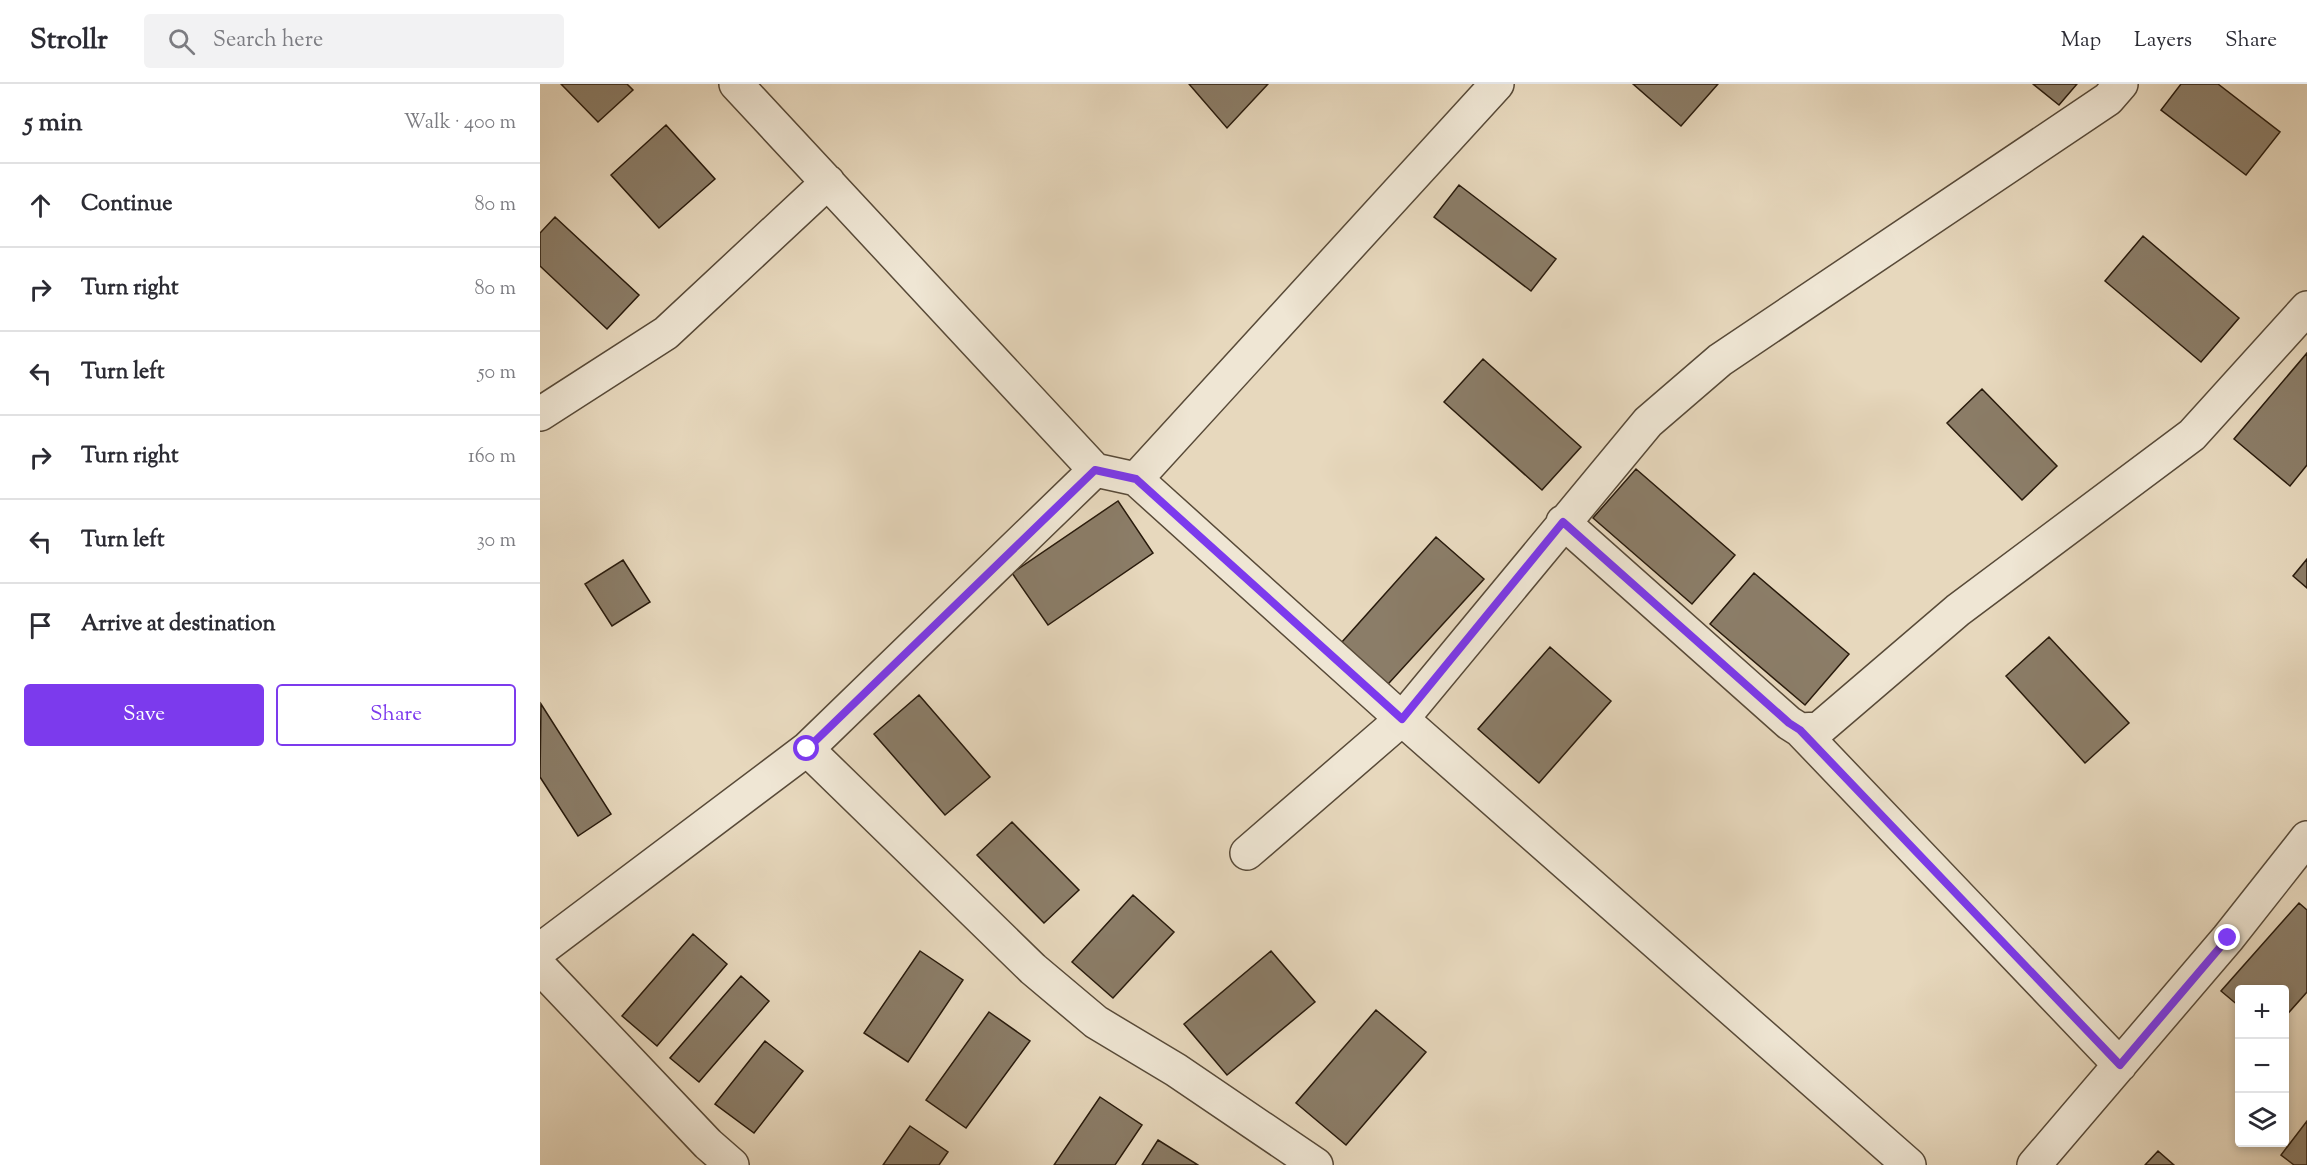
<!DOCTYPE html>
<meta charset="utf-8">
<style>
:root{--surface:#fff;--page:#f2f2f3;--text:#2b2b33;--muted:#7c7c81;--line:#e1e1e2;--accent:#7c3aed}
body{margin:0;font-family:"Sorts Mill Goudy",serif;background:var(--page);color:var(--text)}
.controls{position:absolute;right:18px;bottom:18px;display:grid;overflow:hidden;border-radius:6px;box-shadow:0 3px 9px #0003}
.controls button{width:54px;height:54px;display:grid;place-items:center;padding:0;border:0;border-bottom:2px solid var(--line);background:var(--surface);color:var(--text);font:30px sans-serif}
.stop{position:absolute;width:18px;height:18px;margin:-14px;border:4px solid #7c3aed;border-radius:50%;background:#fff}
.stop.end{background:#7c3aed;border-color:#fff;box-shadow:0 2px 6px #0008}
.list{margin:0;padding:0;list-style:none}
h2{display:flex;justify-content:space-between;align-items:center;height:78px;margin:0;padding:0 24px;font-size:26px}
h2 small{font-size:20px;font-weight:400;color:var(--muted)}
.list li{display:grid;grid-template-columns:39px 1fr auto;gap:18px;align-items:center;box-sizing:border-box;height:84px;padding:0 24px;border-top:2px solid var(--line)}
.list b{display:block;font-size:22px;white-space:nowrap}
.list em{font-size:20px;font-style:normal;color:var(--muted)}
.actions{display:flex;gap:12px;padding:18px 24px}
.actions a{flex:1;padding:14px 0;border:2px solid var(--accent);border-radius:6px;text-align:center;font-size:21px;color:var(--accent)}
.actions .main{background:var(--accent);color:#fff}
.icon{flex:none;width:33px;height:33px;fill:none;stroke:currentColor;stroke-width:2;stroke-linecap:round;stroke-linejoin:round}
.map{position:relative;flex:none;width:1767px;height:1081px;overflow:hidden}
header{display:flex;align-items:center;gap:36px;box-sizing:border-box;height:84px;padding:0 30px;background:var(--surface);border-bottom:2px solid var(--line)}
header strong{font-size:28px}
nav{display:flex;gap:33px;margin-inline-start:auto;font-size:21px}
.search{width:420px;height:54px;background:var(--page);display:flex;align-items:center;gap:15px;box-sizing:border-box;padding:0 21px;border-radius:6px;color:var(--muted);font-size:22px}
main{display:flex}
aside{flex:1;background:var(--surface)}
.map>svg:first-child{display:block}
.building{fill:#8b7d68;stroke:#281a0c;stroke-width:1.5}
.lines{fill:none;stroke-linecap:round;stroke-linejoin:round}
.minor-casing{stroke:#584a38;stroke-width:36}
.minor{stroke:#efe6d4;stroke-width:33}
.route{stroke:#7c3aed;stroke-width:8}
</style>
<header>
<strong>Strollr</strong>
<div class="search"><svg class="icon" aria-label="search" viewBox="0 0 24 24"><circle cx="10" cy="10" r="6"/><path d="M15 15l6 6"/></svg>Search here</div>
<nav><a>Map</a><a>Layers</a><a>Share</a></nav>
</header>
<main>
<aside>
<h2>5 min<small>Walk · 400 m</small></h2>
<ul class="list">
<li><svg class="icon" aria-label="ahead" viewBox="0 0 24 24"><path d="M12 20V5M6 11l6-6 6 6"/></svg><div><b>Continue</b></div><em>80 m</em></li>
<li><svg class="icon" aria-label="right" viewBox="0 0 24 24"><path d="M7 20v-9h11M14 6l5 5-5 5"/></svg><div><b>Turn right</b></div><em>80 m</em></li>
<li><svg class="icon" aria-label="left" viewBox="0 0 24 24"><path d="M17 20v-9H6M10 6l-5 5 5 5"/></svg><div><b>Turn left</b></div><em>50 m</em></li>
<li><svg class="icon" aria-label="right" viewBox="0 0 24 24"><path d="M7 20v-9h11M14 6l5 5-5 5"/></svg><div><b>Turn right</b></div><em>160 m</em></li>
<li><svg class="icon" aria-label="left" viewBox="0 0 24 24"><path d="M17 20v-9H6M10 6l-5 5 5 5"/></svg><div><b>Turn left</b></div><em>30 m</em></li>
<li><svg class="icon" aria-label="arrive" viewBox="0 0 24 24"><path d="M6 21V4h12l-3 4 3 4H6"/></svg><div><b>Arrive at destination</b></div></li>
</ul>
<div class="actions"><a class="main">Save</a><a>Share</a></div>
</aside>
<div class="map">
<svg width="1767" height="1081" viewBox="0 0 1767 1081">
<rect width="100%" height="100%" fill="#e7d8bd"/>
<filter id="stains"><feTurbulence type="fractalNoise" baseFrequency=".00333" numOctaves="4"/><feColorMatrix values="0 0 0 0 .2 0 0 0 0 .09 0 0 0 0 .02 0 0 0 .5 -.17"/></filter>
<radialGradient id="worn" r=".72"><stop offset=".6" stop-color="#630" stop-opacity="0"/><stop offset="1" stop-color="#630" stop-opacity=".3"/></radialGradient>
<!-- building -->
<path class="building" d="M21 0H87L93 6 58 38Z
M649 0H728L687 44Z
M1093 0H1178L1141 42Z
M1493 0H1537L1519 21Z
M1641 0H1678L1740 48 1706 91 1621 26Z
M126 41 175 95 119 144 71 91Z
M919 101 1016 175 991 207 894 133Z
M15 133 99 211 67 245 0 182V149Z
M1603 152 1699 234 1661 278 1565 197Z
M1767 269V381L1750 402 1694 355Z
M943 275 1041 363 1002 406 904 318Z
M1442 305 1517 382 1482 416 1407 339Z
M1096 385 1195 471 1152 520 1053 434Z
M578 417 613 469 508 541 472 489Z
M896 453 944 495 839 610 793 568Z
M1767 475V504L1753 492Z
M83 476 110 518 72 542 45 500Z
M1214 489 1309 570 1265 621 1170 540Z
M1509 553 1589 639 1545 679 1466 592Z
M1010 563 1071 617 999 699 938 645Z
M379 611 450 693 405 731 334 650Z
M1 620 71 730 38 752 0 693Z
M472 738 539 806 504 839 437 771Z
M593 811 634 848 573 914 532 878Z
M1759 819 1767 826V908L1744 934V906H1700V923L1681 907Z
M153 850 187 880 117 962 82 932Z
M380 867 423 896 368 978 324 949Z
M731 867 775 918 687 991 644 940Z
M201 892 229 917 159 998 130 974Z
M836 926 886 968 806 1061 756 1019Z
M449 928 490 957 426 1044 386 1016Z
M225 957 263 987 214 1049 175 1020Z
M560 1013 602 1041 575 1081H514Z
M1767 1037V1081H1754L1741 1071Z
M370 1042 408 1068 399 1081H343Z
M618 1056 658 1081H602Z
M1618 1067 1634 1081H1605Z"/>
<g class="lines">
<!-- minor casing -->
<g class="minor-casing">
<path id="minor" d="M196 0 555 386 596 395 862 635 1369 1081
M0 330 126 249 288 98
M596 395 957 0
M1023 438 1249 639 1260 646 1580 981
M1260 646 1279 645 1418 526 1652 351 1767 224
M267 665 493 885 556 938 636 986 776 1081
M707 769 862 635 1108 338 1180 276 1568 15 1581 0
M0 866 267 665 555 386
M0 883 168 1060 192 1081
M1494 1081 1688 854 1767 754"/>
</g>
<!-- minor -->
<use href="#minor" class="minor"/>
</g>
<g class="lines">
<!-- route -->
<path class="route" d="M267 665 555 386 596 395 862 635 1023 438 1249 639 1260 646 1580 981 1688 854"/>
</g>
<rect width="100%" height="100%" filter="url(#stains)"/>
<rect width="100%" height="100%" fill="url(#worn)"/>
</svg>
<div class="controls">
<button>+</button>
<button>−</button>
<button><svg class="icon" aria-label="layers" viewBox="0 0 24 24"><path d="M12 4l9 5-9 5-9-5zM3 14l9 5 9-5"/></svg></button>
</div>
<div class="stop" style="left:267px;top:665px"></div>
<div class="stop end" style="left:1688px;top:854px"></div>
</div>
</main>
